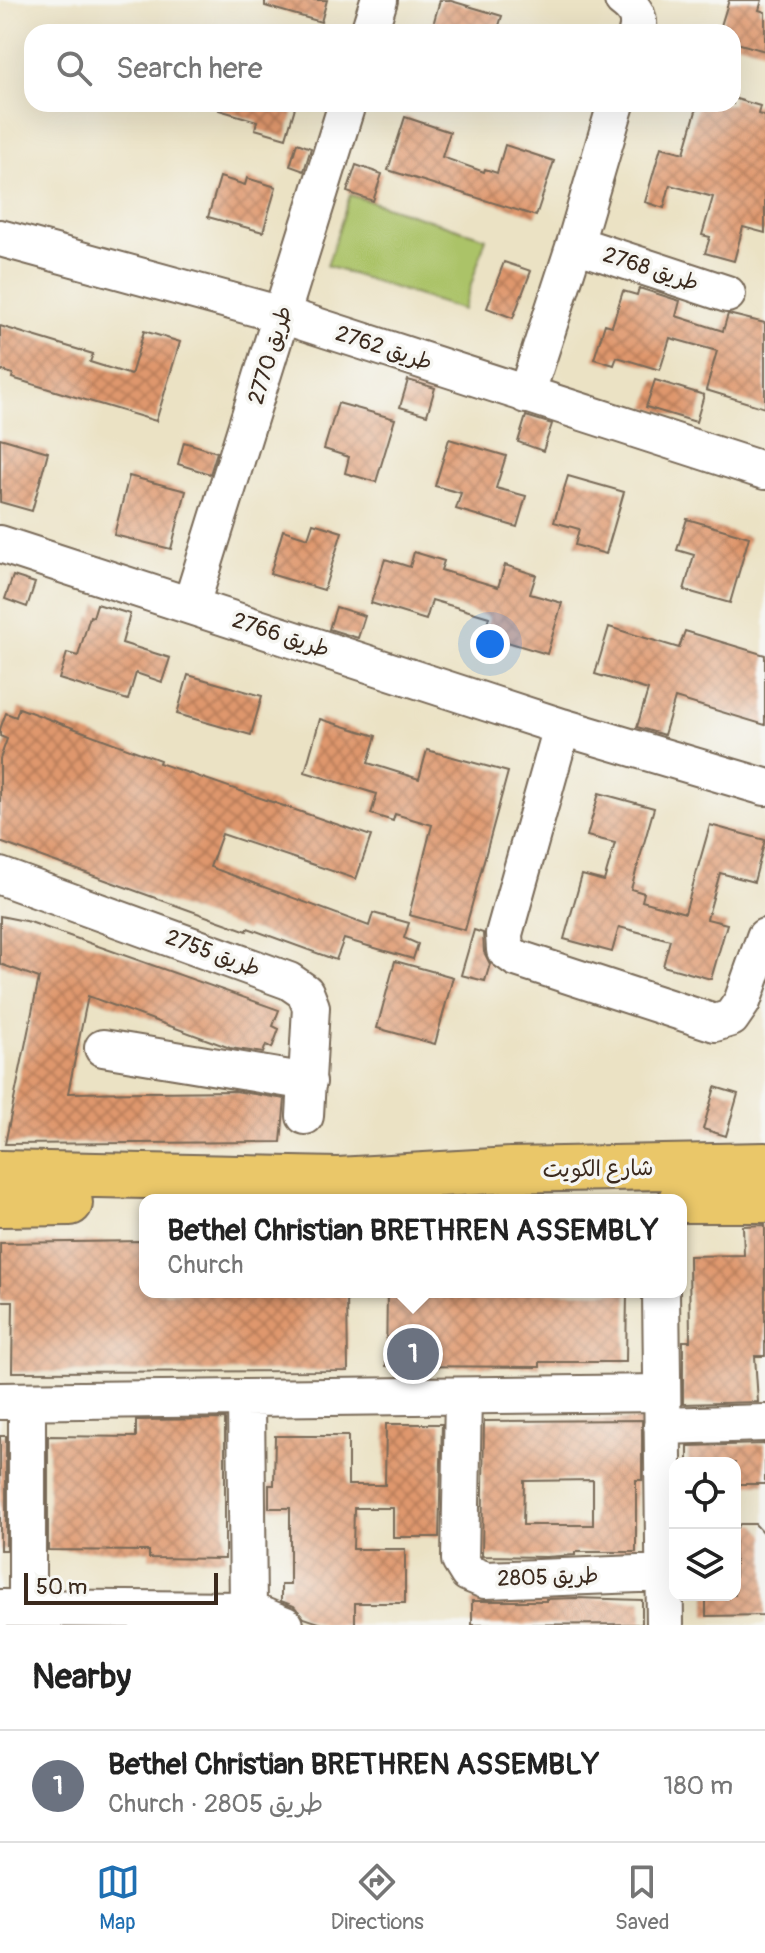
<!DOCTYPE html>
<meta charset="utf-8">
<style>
:root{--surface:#fff;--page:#f2f2f2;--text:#222;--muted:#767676;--line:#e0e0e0;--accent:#1f6fb2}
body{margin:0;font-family:Pangolin,"Playpen Sans Arabic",sans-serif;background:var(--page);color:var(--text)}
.controls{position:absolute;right:24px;bottom:24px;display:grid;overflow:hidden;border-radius:16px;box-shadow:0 8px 32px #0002}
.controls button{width:72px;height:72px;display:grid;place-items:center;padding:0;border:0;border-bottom:2px solid var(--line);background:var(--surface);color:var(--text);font:40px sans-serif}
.scale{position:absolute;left:24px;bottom:20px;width:194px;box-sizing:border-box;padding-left:8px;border:4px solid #3b2a1e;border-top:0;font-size:22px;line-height:28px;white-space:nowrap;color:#3b2a1e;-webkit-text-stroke:6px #f6f6f2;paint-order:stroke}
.you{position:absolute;left:490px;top:644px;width:28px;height:28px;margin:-20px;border:6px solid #fff;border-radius:50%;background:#1a73e8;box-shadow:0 0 0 12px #1a73e833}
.badge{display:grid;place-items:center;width:52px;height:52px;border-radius:50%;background:var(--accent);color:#fff;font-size:26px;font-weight:700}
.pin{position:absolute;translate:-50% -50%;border:4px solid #fff;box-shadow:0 2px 8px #0006}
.popup{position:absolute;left:139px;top:1194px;width:548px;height:104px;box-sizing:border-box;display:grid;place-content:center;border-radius:16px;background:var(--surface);filter:drop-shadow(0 2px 6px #0005);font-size:26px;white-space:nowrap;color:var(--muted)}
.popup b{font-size:30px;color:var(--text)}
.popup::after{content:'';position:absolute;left:50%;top:100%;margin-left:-16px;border:16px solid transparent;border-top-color:var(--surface)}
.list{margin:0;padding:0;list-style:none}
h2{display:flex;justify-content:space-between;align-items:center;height:104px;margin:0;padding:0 32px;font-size:34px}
h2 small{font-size:26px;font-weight:400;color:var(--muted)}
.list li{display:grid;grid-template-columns:52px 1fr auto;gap:24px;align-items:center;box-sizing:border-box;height:112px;padding:0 32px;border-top:2px solid var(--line)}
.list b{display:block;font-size:30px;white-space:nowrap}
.list p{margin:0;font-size:26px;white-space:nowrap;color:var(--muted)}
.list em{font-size:26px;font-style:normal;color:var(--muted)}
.icon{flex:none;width:44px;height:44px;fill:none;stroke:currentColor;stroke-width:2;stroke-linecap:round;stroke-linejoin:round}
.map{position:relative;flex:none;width:765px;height:1625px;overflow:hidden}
.search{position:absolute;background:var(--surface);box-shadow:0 8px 32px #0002;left:24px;right:24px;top:24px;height:88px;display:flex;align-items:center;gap:20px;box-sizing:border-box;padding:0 28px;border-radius:24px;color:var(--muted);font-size:30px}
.sheet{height:216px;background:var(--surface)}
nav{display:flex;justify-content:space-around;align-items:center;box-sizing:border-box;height:112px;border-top:2px solid var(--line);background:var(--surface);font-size:22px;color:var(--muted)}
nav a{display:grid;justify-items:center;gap:4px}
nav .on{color:var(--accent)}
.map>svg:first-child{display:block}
.garden{fill:#abc368;stroke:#737643;stroke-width:2}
.building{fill:url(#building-cross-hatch);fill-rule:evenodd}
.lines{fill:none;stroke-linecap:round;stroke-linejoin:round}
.minor-casing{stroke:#796a58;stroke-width:40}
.major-casing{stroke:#796a58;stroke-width:48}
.minor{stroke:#fff;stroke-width:36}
.major{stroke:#eac769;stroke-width:44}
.labels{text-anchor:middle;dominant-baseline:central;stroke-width:7;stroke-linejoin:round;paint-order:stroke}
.street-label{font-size:22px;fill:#3b2a1e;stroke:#f6f6f2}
</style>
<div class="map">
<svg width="765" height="1625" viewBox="0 0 765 1625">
<defs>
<pattern id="building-cross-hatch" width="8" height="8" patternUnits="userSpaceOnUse" patternTransform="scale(2)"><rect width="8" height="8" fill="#df976d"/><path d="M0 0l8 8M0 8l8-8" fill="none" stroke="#b67b59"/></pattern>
</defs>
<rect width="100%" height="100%" fill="#f6f6f2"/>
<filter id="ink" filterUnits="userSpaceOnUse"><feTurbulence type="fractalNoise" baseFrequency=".0125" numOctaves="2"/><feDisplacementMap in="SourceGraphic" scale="16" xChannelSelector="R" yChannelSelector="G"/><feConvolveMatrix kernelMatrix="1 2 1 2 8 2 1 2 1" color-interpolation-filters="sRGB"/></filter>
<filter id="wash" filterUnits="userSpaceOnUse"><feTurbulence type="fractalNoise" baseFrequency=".006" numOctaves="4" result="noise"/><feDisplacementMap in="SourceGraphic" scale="32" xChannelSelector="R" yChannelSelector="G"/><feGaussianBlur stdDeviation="1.8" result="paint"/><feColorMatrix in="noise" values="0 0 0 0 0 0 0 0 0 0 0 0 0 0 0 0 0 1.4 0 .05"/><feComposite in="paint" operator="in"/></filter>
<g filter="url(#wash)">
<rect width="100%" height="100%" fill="#ebe2c4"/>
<!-- garden -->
<path class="garden" d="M350 195 486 238 463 310 327 266Z"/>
<g id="blocks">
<!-- building -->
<path class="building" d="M265 0H327L321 22 265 6Z
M440 0H448L502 16 497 32H431Z
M729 0H762L759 10 765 12V51L733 42V32H719Z
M733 98 760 106 758 114 765 116V233L743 227 734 261 705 253 710 237 702 235 713 197 670 185 664 208 645 202 661 147 684 153 698 104H733Z
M220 104H296L286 138 255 129 257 121 219 110Z
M405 117 450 132 442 157 484 172 485 169 497 173 505 145 554 161 536 216 388 170Z
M297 143 311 148 304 171 290 166Z
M356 165 382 174 373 201 347 192Z
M220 177 245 185 247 178 276 187 263 232 208 217Z
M504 262 531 271 513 318 487 308Z
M639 288 680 301 676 316 723 331 728 314 765 323V408L706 390 717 351 670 338 660 370 617 357 614 365 594 359 605 324 612 326 623 291 637 295Z
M0 326 93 354 90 362 131 375 144 331 180 342 156 421 12 378 13 374 0 370Z
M408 380 435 388 427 415 400 407Z
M655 380 704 395 696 422 646 407Z
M338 403 395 419 376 482 345 473 349 457 324 449Z
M526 416 552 424 543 451 518 442Z
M0 438 48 452 32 511 0 502Z
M449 439 506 456 496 488 526 496 517 527 456 509 461 493 435 486Z
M184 442 217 452 210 474 178 464Z
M129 476 186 491 171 549 114 535Z
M568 476 624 492 606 554 575 545 579 529 554 522Z
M687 519 749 537 730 603 684 590 694 555 677 550Z
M313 523 342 532 324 590 270 574 283 530 308 538Z
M414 552 444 561 441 570 498 587 505 565 536 575 530 594 562 603 547 654 484 635 489 617 432 600 426 620 371 603 385 559 410 567Z
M13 576 35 583 27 607 5 599Z
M97 604 130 614 122 643 170 658 162 682 136 673 128 700 59 679 67 653 78 656 90 616 93 617Z
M336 607 365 616 358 638 329 629Z
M609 627 679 648 685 631 765 655V725L675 698 664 735 637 727 648 690 595 674Z
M188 675 262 696 251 735 177 714Z
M19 708 160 760 159 763 371 836 356 879 222 834 210 867 369 926 373 913 409 923 404 938 418 944 413 959 344 939 336 960 248 928 247 931 0 842V759L7 739 0 736V729L6 713 16 717Z
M320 719 376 736 368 763 419 779 427 750 508 772 465 930 409 915 432 825 395 814 393 821 371 814 377 794 305 772Z
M599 793 654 808 631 889 644 893 642 901 685 913 710 825 765 840 754 882 720 873 707 919 727 924 711 979 663 966 670 940 619 927 612 952 564 939 582 875 604 881 615 843 587 836Z
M0 916 30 922 279 1010 273 1026 279 1029 272 1048 266 1045 263 1053 230 1048 88 996 68 1093 235 1091 285 1099 281 1142 5 1144 39 978 0 964Z
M474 930 483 933 484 952 490 964 485 981 461 975Z
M395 961 453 977 435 1044 377 1028Z
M715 1087 738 1094 726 1136 703 1129Z
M765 1225V1356H755L758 1402 683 1404V1341H690L689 1256 744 1255 743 1226Z
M145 1241V1292H347L348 1371 12 1372 13 1301H0V1243Z
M387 1292H627L626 1362H540V1367L386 1366Z
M225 1419V1559L149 1558V1551L48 1550V1436L136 1437V1420Z
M642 1420V1480H636V1552H575V1555L546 1557 482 1556 484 1421ZM593 1480V1525H523L524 1481Z
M386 1424H442L439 1537H393V1508H354L353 1549H405V1603H355V1625H325L304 1618 294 1606 281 1601V1585H290V1508H269V1485H274L275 1436H348V1485H385Z
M0 1436H6V1550H0Z
M765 1444V1484H735V1463H688V1446Z
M740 1524H755L765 1535V1615L706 1616V1595H735V1530Z
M575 1598 642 1600V1624L472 1625V1601H546V1599Z"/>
</g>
</g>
<g filter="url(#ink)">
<use href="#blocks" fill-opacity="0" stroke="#796a58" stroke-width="2"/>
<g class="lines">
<!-- minor casing -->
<g class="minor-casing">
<path id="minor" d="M623 0C634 8 641 18 637 32
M369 32 379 0
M0 238 282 315 765 471
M575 244 727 294
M526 395 575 244 616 104
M0 544 562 727 765 787
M191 605 347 104
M562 727 504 934 505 950 516 958 715 1023 731 1018 742 1002 765 937
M0 876 289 981 305 992 311 1007 305 1116
M103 1048 308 1082
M661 1292 665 1625
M463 1396 460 1560 468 1573 485 1580 664 1573
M246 1399 248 1610
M0 1401 662 1393
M27 1402V1608
M662 1426 765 1423
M0 1608 248 1610 285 1625"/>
</g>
<!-- major casing -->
<g class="major-casing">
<path id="major" d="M0 1173 338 1180 511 1170 765 1165
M681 1200H765
M0 1204 70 1203"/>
</g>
<!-- minor -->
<use href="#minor" class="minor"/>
<!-- major -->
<use href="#major" class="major"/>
</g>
</g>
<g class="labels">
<!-- street labels -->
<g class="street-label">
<text transform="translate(651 269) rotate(18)">طريق 2768</text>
<text transform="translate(384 348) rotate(18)">طريق 2762</text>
<text transform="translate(270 355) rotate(-73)">طريق 2770</text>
<text transform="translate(281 635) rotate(18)">طريق 2766</text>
<text transform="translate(213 953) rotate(20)">طريق 2755</text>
<text transform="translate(598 1169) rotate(-1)">شارع الكويت</text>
<text transform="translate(548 1577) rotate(-2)">طريق 2805</text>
</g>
</g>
</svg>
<div class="controls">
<button><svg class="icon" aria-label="locate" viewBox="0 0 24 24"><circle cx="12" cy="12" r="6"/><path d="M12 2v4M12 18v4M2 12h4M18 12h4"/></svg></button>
<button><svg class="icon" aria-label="layers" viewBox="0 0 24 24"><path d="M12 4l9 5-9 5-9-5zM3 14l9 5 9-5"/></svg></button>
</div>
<div class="scale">50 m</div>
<div class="you"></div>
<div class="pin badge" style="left:413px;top:1354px;background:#6b7280">1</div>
<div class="popup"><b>Bethel Christian BRETHREN ASSEMBLY</b>Church</div>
<div class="search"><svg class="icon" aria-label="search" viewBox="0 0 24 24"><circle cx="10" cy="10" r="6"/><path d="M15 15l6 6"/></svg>Search here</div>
</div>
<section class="sheet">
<h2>Nearby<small></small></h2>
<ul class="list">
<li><span class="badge" style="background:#6b7280">1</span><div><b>Bethel Christian BRETHREN ASSEMBLY</b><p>Church · طريق 2805</p></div><em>180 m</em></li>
</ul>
</section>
<nav>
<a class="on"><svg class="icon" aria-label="map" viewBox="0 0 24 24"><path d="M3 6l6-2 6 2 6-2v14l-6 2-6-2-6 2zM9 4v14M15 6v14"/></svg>Map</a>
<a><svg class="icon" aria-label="directions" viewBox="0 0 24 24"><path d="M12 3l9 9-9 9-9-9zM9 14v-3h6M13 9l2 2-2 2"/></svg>Directions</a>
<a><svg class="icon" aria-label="saved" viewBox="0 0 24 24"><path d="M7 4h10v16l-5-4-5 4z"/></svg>Saved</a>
</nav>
